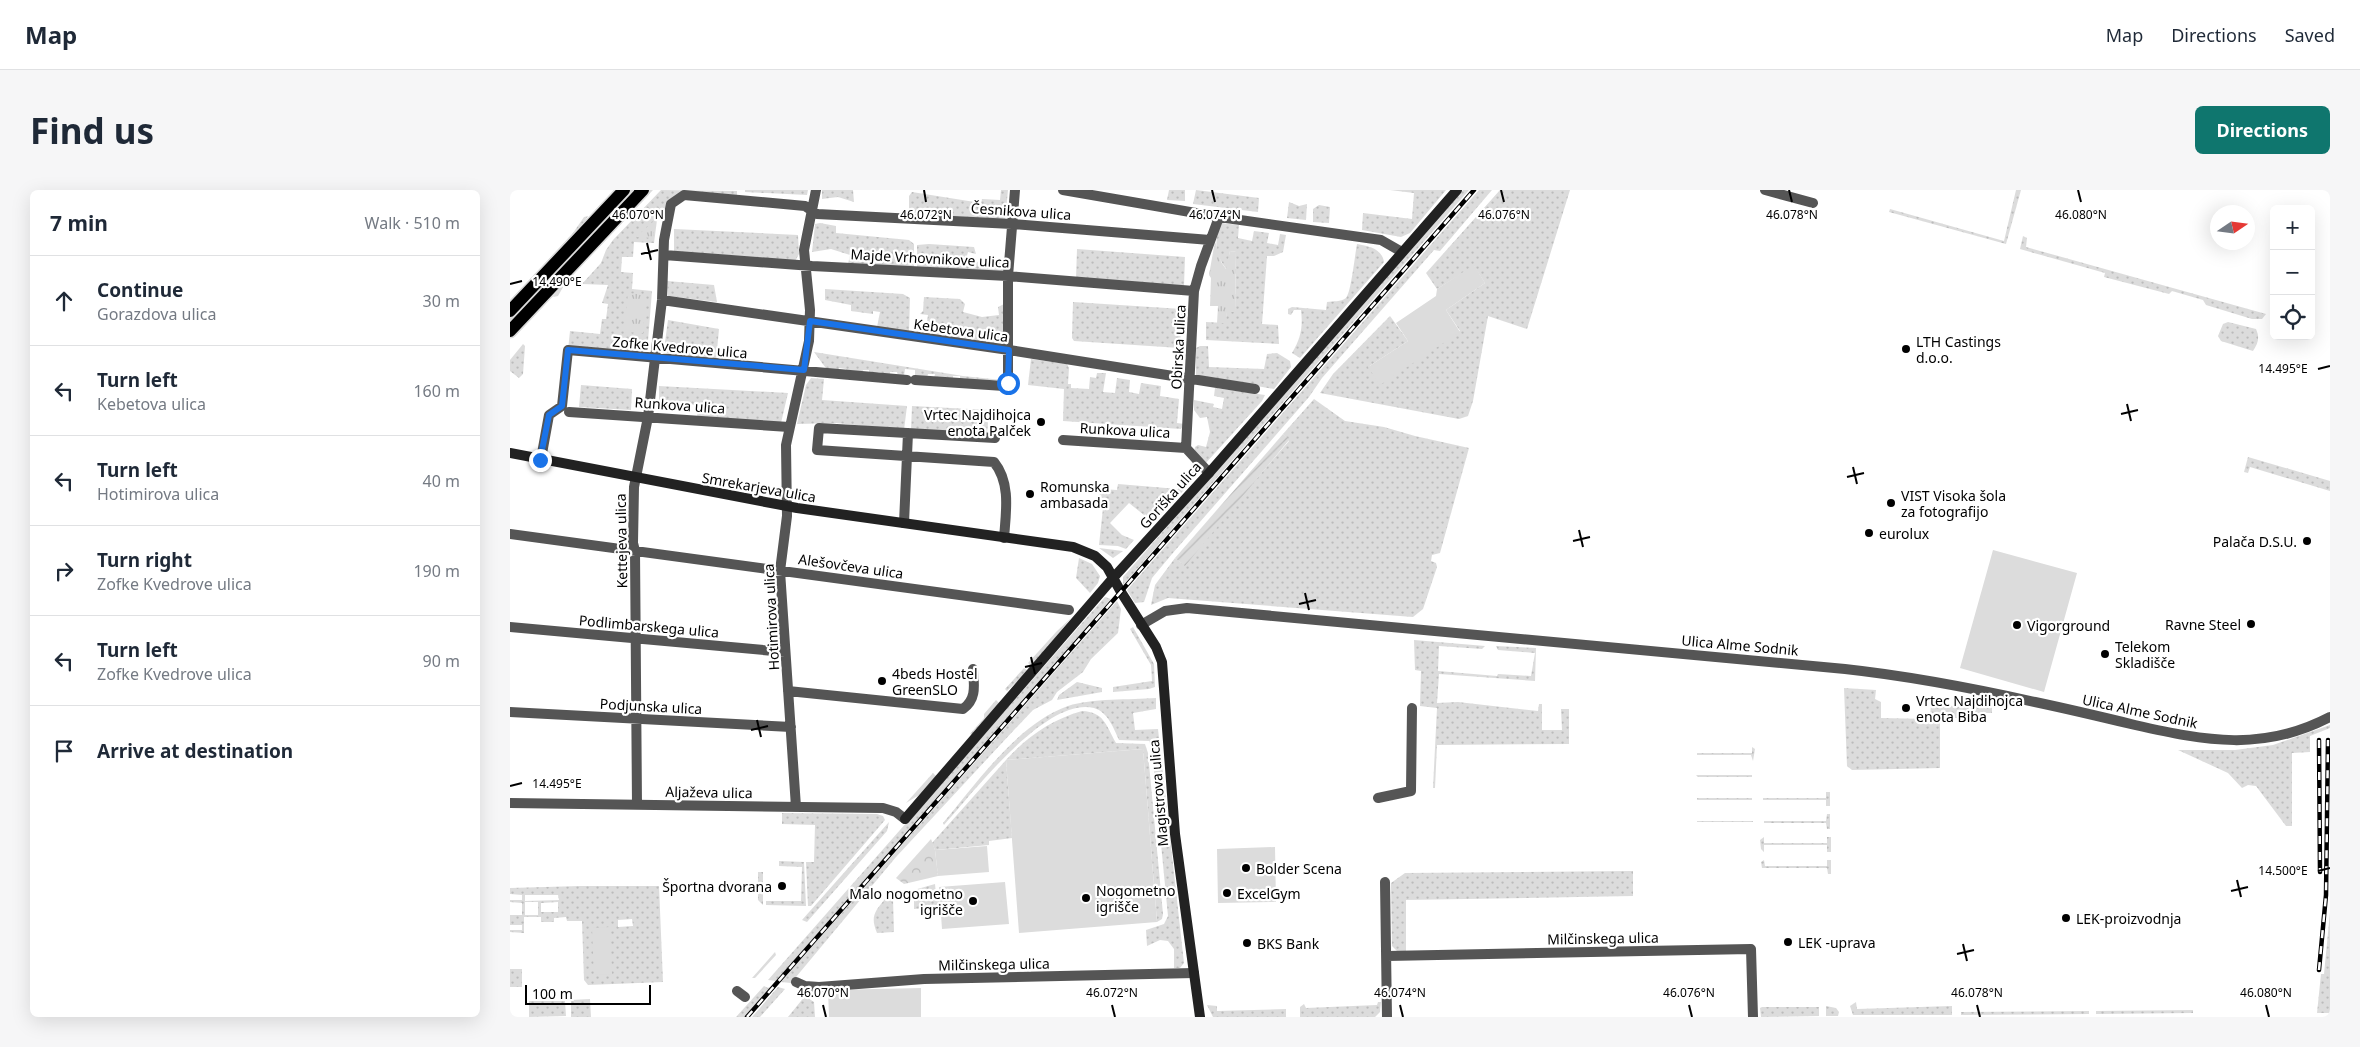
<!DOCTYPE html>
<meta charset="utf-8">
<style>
:root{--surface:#fff;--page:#f6f6f7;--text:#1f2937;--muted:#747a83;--line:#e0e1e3;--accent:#0f766e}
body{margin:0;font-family:"Noto Sans",sans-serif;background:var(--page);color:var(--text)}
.controls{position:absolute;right:15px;top:15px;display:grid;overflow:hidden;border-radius:8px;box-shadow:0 5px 20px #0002}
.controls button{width:45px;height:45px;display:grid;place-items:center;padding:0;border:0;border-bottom:1px solid var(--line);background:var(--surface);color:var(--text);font:25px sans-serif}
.compass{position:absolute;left:1700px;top:15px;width:45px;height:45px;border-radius:50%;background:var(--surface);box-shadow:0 5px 20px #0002;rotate:77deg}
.scale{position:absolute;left:15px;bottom:12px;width:126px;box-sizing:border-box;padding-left:5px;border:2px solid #000;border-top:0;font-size:14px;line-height:18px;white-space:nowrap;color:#000;-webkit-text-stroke:4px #fff;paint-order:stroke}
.stop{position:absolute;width:15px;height:15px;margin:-11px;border:4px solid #1a73e8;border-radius:50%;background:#fff}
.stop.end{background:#1a73e8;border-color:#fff;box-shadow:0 1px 5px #0008}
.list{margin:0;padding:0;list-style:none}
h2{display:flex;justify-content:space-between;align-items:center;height:65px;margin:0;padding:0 20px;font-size:21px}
h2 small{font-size:16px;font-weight:400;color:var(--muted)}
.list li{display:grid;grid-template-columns:32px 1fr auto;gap:15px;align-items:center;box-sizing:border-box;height:90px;padding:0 20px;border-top:1px solid var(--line)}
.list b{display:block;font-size:19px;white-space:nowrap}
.list p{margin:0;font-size:16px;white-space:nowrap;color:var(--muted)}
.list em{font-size:16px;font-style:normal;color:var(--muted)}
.icon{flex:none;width:28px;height:28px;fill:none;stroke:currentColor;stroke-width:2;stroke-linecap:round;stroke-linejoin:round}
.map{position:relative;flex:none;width:1820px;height:827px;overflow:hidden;border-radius:8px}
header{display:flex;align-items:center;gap:30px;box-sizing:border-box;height:70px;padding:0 25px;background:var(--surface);border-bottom:1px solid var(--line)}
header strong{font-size:24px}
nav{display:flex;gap:28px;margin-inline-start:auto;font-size:18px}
.intro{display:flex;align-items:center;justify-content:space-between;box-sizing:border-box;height:120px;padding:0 30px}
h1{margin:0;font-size:35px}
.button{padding:12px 22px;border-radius:8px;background:var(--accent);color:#fff;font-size:18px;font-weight:700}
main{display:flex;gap:30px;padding:0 30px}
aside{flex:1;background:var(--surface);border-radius:8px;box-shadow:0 5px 20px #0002}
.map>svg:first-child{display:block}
.grass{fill:url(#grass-dots);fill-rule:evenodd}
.forest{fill:url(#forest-crowns)}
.park{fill:url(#park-tufts)}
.garden{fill:url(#garden-furrows)}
.pitch{fill:#dcdcdc}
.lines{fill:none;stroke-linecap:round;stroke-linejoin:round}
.primary-casing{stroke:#dbdbdb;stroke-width:15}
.street{stroke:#555;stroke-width:10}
.secondary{stroke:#222;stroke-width:10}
.primary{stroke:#000;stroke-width:12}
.rail-casing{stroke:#000;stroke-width:4.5}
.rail{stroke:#fff;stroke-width:2.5;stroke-dasharray:8;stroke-linecap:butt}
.route{stroke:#1a73e8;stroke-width:6}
.ticks{fill:none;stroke:#000;stroke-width:2}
.poi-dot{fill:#000;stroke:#fff;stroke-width:2}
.labels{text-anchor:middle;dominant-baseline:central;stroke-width:4.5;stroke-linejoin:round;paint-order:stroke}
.street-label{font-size:14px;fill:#000;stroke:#fff}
.poi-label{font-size:14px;fill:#000;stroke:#fff;text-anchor:start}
.ticks-label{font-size:12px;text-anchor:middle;fill:#000;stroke:#fff;stroke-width:4.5;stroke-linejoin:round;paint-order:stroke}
</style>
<header>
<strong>Map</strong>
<nav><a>Map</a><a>Directions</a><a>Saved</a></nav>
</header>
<div class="intro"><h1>Find us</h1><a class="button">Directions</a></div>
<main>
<aside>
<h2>7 min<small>Walk · 510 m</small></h2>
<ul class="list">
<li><svg class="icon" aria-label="ahead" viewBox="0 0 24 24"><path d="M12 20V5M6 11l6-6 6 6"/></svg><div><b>Continue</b><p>Gorazdova ulica</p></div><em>30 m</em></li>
<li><svg class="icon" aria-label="left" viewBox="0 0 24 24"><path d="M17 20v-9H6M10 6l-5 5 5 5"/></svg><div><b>Turn left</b><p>Kebetova ulica</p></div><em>160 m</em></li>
<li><svg class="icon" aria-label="left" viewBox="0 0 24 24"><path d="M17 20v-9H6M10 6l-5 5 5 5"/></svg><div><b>Turn left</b><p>Hotimirova ulica</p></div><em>40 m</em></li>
<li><svg class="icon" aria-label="right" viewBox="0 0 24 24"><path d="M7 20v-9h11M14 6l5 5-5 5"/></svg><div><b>Turn right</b><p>Zofke Kvedrove ulica</p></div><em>190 m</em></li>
<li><svg class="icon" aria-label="left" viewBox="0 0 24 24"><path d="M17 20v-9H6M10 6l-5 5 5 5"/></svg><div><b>Turn left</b><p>Zofke Kvedrove ulica</p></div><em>90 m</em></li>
<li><svg class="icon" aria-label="arrive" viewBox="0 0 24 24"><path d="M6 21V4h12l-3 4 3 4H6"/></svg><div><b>Arrive at destination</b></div></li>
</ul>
</aside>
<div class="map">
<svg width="1820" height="827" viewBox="0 0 1820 827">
<defs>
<pattern id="grass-dots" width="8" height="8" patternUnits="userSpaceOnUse" patternTransform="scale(1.25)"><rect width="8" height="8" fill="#dcdcdc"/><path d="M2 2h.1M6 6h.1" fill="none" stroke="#bbb" stroke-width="1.8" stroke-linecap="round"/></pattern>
<pattern id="forest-crowns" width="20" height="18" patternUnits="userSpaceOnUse" patternTransform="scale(1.25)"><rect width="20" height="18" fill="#dcdcdc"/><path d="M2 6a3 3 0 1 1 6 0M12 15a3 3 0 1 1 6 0" fill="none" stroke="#bbb"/></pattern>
<pattern id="park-tufts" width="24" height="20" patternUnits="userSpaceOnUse" patternTransform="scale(1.25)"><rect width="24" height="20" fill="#dcdcdc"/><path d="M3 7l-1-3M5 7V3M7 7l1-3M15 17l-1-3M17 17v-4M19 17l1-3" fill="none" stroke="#bbb"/></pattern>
<pattern id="garden-furrows" width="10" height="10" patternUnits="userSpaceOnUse" patternTransform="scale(1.25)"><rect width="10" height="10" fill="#dcdcdc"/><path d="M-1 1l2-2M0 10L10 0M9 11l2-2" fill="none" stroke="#bbb"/></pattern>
</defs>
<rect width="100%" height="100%" fill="#fff"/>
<!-- grass -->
<path class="grass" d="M120 0H126L0 134V128Z
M139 0H143L57 90 48 106 43 107 59 84Z
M151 0 227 1V6L172 3 157 15 153 30H147L144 53 124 52 123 67H112L111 82 123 83 122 99 142 101 138 151 132 163 58 160 60 141 90 144 92 129H96L98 114 92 113 98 95 72 94 91 73 96 60 103 50Z
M235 0H298L297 5 235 2Z
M312 0H343L344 12 328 7 312 9Z
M491 0H498L495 30 399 23V6L402 2 471 13 472 9 490 10Z
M659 0H675V11L657 10Z
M686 0 749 8 748 22 683 14Z
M880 0H936L900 43 891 47 852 40 853 23 902 29 904 3Z
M953 0H959L613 395V387Z
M969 0H982L930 61 924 60 812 188 799 207 662 364 642 388 634 412 625 413 617 400Z
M990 0H1060L1017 139 978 126 963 211 958 226 949 229 810 203 823 184 880 126 898 151 858 177 950 141 936 120 975 93 964 76 927 99 916 83Z
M1506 0H1511L1496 54 1379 22 1380 19 1494 51Z
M779 12 789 16 797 14 796 30 777 28Z
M809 15 820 17 819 33 803 32V19Z
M78 26 71 37 0 114V111L63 43 74 27Z
M310 33 326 36V43L399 50 404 54V77L338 74 340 65 321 59 302 62 305 34Z
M711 33 729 35 728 48 742 51 744 41 759 43 757 53 768 55 770 44 776 45 773 62 764 66H757L752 134 768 135 769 154 696 150V132L715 133 717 122H725L726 62 720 61 717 80C704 63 704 52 711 33Z
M164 39 288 45 289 64 283 75 164 66Z
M1513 46 1517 48 1516 57 1756 124 1752 129H1742L1696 115 1693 110 1662 101 1659 104 1594 87 1595 83 1510 59Z
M419 54 464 57 466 64 458 62 456 69 472 73 495 72 494 82 407 77V55Z
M847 54C859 56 872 59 874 72L790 168 782 163C791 148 793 137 791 120H784L781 125 778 124V119L782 117 816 120 817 112C823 111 831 112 836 108 841 103 845 64 847 54Z
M567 59 675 67 674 96 566 89Z
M157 91 204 95 207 112 158 106Z
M315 99 393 104 400 108 399 142 367 137 370 122 363 121V124L341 121V115L315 110Z
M414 107 450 109 455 114 453 122 472 127 489 125 488 117 494 114V154L415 145 418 125 410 124 413 121Z
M563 112 672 119 670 158 564 151 562 148Z
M158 130 209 139 206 171 153 167Z
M1718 132 1746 139C1750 148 1748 153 1743 161L1711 151 1708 146 1713 134Z
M13 154 15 156 13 184 9 188 0 181V170Z
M690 156H698L699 177 754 179 757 164 767 163 780 171 781 177 764 199 686 185V158Z
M304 162 453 186 492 190H458L454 188 450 190V186H443V189L434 187 424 188 425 184H418L417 188 405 187V180L395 179 394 186H388L387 182H380V185L369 182 359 184V180H353L352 183 336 182V179L329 178V182L318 181Z
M521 169 557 174 559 178 558 194H561V198L579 199 580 187 586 188 587 183H596L593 202 605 203 607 188 620 190 619 202 629 204 631 193 651 196 650 206 669 209 667 233 674 234 671 239 553 231 554 199 518 195Z
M301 188 314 189 312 210 397 216 394 240 326 233 287 234 296 195Z
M71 195 122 199 121 220 69 217Z
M149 196 278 203 271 233 187 228 188 216 169 211 149 213Z
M705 198 755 205 752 211 695 274 684 263 685 257 688 255 696 257 700 242 697 227 690 228 684 220V210L704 214 703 217 712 219 714 208 704 206Z
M804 209 835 231 874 237 905 246 959 258 930 363 922 365 921 371 926 373 927 377 913 419 903 427 658 408 641 415 645 395 665 368 673 374 779 251 773 244Z
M402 216 479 220 477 245 401 240Z
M1738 267 1820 291V301L1740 277 1738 283 1734 282Z
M682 278H689L690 281 665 310 637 338 633 337 634 325 619 313 600 333 612 345 624 350 616 359 608 356 589 355 594 309 589 307 591 299 607 300 608 294 668 299Z
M589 358 613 361 603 368Z
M569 368 582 374 590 386 588 393 580 403 566 388Z
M595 407 601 409 266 791 258 790Z
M607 411 611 419 608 443 581 469 573 482 547 502 542 510 523 520 504 540 386 667 281 793 271 792Z
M561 428 522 477 518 473 547 441Z
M623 437 644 474 645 497 639 499 603 502V497L642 491 641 475 620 439Z
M904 450 975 456 972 459 929 456 928 481 987 486 988 484 1021 486 1025 463 988 460 986 456 1026 458 1025 491 929 484 927 513 948 512 1028 521 1029 514H1032V540H1052L1051 519H1059V554L927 555 925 598H923L927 518 910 516 911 481 905 480Z
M514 478 518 481 497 501 495 499Z
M567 492 592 498V502L547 510 549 505Z
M1334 498 1366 500 1365 509 1371 512V528L1420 529 1421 513 1451 517 1471 512 1482 515V523H1468L1467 528H1430V578L1342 580 1337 576Z
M646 508V519L623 523 625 540 648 539 674 773 670 778H664V759L658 751 650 750 637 756 636 740 654 734 658 726 642 561 639 551 609 550C604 539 598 522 584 518 536 506 463 603 434 635L433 633C467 593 507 534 558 516 582 508 620 510 646 508Z
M486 510 490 514 462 545 460 544 474 528V524Z
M572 521C594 522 596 535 606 553L635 554 638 563 653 724 652 729 647 732 633 559 496 570 502 648 479 651V655L425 660 422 653 496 570C518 546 541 530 572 521Z
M1820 535V538L1800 546V562L1782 563V636H1776L1746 596 1738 595 1732 598 1718 583 1668 560H1725L1763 555Z
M1242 557 1245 559 1243 571 1241 565H1187V563H1242Z
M423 583 426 586 409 605 396 613Z
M1186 585H1242V587H1188Z
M1316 602H1320V616H1316V610H1253V608H1316Z
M1187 608H1242V610H1187Z
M272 623 367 624 373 626 375 630 301 716H298L296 672H304L305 635 272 634Z
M1317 624H1320V639H1317L1316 633H1254V631H1316Z
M1187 631H1243V632H1187Z
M379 632 377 641 297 732 292 730Z
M1254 647V653H1317V647H1321V662H1317V655H1254V662L1251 659 1250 650Z
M1254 670 1255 676H1317V670H1321V684H1318L1317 678H1252L1251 672Z
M269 671 294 672 296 716 256 715V711H291L292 677 269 676Z
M1123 681V706L896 710V761L888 762 882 756 881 693 895 683Z
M248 682H253V715L248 710Z
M425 694 426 704 429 705 430 717 404 719V700Z
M70 696H149L153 792 78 795 74 790 72 731H57L56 727 44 728V732H31V727H14V743L0 742V740H12V735H0V725H12V713L0 712V710H12V705L0 704V698ZM15 705H48L49 710 15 711ZM15 712H28V725H15ZM48 712V722H31V713ZM122 729 123 736 108 737V730Z
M375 709H383L384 742 367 743C360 727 365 721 375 709Z
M1820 722V823H1807L1811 784H1814Z
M265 762 266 765 245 788H242Z
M0 779H12V797H0Z
M254 796 258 798 262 796 235 827H226Z
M268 797 275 799 250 827H242Z
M295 806 304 812 305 827H278Z
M80 809 81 827H61V810Z
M19 811H55L56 826 19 827Z
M868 812H871L870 822 865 827H790V817L794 814 796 818 867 815Z
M1346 812 1347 819 1442 816V825H1343L1340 816Z
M697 815 707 816V821L776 819V827H703Z
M1316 816 1326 818 1329 822 1328 826H1316Z
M1252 817H1309V826L1251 827 1250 818Z
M1683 820V823L1586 824V821Z
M1579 821V824L1451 825V822Z"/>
<!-- forest -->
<path class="forest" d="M421 649 425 660 428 686 394 694 386 688Z"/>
<!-- park -->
<path class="park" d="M145 30 143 48 126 47Z
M705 51 711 72 716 79 720 61 726 62 725 122H717L716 133H707L708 116H700L701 88 699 85Z
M118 103 136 105 133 143 114 142Z"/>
<!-- garden -->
<path class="garden" d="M773 244 779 250 675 376 665 368Z"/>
<!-- pitch -->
<path class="pitch" d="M964 75 975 93 936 120 950 142 870 195 858 177 898 151 886 133 926 106 927 99Z
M1483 360 1567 383 1534 502 1450 478Z
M633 559 647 732 509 743 496 570Z
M477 656 479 682 428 686 425 660Z
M765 657 766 712 708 713 707 659Z
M495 692 499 734 432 739 429 697Z
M100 737 102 784 84 785 82 738Z
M411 798V827H319L318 800Z"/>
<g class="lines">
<!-- primary casing -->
<g class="primary-casing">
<path id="primary" d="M0 121 114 0
M0 141 133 0"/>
</g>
<!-- street -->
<path class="street" d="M553 0 709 27 871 50 892 62
M1255 0 1303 13
M154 65 302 76 498 86 684 101
M152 110 499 160 745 199
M405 190 494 196 498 193V86L505 0
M59 222 279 237
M485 248 309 238 307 260 484 272C501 293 496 322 494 348
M553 250 676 258
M31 269 39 225 52 216 58 160 397 190
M699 283 676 258 684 101 691 76 709 27
M394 333 398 243
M0 344 559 420
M631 435 655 421 677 418 1335 479C1399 486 1462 498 1525 512 1558 519 1592 527 1625 535 1696 551 1753 562 1820 527
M0 437 275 462
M278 501 453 519C467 509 464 495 463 479
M0 522 281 537
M868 608 901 601 902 518
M0 613 373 618 386 622 395 629
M127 615 125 361 123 353 124 297 138 227 152 110 154 50 161 14 174 5 295 16 307 24 502 34 700 50
M286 617 270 381 277 326 276 255 299 151 300 120 294 60 306 0
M875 692 877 827
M877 766 1241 759 1243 827
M286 792 295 796 309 797 414 789 684 783
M227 801 235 807"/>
<!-- secondary -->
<path class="secondary" d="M0 263 287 318 563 357 585 366 597 377 611 402 646 457 652 472 665 644 690 827
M395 629 604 387 699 283 947 0"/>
<!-- primary -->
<use href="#primary" class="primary"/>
<!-- rail casing -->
<g class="rail-casing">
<path id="rail" d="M1809 550 1810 682
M1809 780 1816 705 1818 550
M237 827 964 0"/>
</g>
<!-- rail -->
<use href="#rail" class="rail"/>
</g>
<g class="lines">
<!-- route -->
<path class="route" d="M30 270 39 225 52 216 58 160 294 180 300 131 499 160 498 193"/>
</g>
<!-- ticks -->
<path class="ticks" d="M125 0 128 12M414 0 416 12M702 0 705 12M991 0 994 12M1279 0 1282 12M1568 0 1571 12M137 53 141 70M131 64 148 60M0 94 12 91M1808 179 1820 176M1617 214 1621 231M1611 224 1628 220M1343 277 1347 294M1337 287 1354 283M1069 340 1073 357M1063 351 1080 347M795 403 799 420M789 414 806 410M521 467 525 484M515 477 532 473M247 530 251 547M241 540 258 536M0 596 12 593M1808 681 1820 678M1727 690 1731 707M1721 701 1738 697M1453 754 1457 771M1447 764 1464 760M313 815 316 827M602 815 605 827M890 815 893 827M1179 815 1182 827M1467 815 1470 827M1756 815 1759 827"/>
<!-- markers -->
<g class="poi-dot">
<circle cx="1396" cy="159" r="5"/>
<circle cx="531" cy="232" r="5"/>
<circle cx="520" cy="304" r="5"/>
<circle cx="1381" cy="313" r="5"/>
<circle cx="1359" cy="343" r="5"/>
<circle cx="1797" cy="351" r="5"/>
<circle cx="1741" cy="434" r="5"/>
<circle cx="1507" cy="435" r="5"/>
<circle cx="1595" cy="464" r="5"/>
<circle cx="372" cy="491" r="5"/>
<circle cx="1396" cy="518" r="5"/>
<circle cx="736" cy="678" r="5"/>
<circle cx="272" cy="696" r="5"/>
<circle cx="717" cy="703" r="5"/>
<circle cx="576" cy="708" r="5"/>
<circle cx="463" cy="711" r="5"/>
<circle cx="1556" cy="728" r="5"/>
<circle cx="1278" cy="752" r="5"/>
<circle cx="737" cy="753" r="5"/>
</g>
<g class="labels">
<!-- street labels -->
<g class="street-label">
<text transform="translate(511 21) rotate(4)">Česnikova ulica</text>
<text transform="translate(420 68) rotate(3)">Majde Vrhovnikove ulica</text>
<text transform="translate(451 140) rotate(8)">Kebetova ulica</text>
<text transform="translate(170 157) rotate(5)">Zofke Kvedrove ulica</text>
<text transform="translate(668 157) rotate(-87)">Obirska ulica</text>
<text transform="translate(170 215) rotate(4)">Runkova ulica</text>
<text transform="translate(615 240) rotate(3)">Runkova ulica</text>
<text transform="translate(249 297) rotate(10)">Smrekarjeva ulica</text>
<text transform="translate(660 305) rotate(-48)">Goriška ulica</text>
<text transform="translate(111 351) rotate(-91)">Kettejeva ulica</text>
<text transform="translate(341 376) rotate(8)">Alešovčeva ulica</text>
<text transform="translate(261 427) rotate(-93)">Hotimirova ulica</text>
<text transform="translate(139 436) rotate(5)">Podlimbarskega ulica</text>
<text transform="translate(1230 455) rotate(5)">Ulica Alme Sodnik</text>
<text transform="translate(141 516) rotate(3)">Podjunska ulica</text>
<text transform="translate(1630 521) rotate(12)">Ulica Alme Sodnik</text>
<text transform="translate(199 602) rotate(1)">Aljaževa ulica</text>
<text transform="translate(648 603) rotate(-95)">Magistrova ulica</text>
<text transform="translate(1093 748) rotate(-1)">Milčinskega ulica</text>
<text transform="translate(484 774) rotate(-1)">Milčinskega ulica</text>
</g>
<!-- poi labels -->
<g class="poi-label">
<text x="1406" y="151">LTH Castings<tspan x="1406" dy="16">d.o.o.</tspan></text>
<text x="521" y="224" text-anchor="end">Vrtec Najdihojca<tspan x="521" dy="16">enota Palček</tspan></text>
<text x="530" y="296">Romunska<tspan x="530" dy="16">ambasada</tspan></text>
<text x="1391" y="305">VIST Visoka šola<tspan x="1391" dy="16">za fotografijo</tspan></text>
<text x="1369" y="343">eurolux</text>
<text x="1787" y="351" text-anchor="end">Palača D.S.U.</text>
<text x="1731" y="434" text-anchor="end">Ravne Steel</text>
<text x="1517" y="435">Vigorground</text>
<text x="1605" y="456">Telekom<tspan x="1605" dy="16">Skladišče</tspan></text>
<text x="382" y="483">4beds Hostel<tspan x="382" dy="16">GreenSLO</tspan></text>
<text x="1406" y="510">Vrtec Najdihojca<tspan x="1406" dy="16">enota Biba</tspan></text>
<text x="746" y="678">Bolder Scena</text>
<text x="262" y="696" text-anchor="end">Športna dvorana</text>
<text x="586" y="700">Nogometno<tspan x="586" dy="16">igrišče</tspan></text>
<text x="453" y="703" text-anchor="end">Malo nogometno<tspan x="453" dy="16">igrišče</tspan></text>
<text x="727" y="703">ExcelGym</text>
<text x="1566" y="728">LEK-proizvodnja</text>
<text x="1288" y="752">LEK -uprava</text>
<text x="747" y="753">BKS Bank</text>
</g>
</g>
<g class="ticks-label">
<text x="128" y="29">46.070°N</text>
<text x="416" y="29">46.072°N</text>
<text x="705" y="29">46.074°N</text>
<text x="994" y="29">46.076°N</text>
<text x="1571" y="29">46.080°N</text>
<text x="1282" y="29">46.078°N</text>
<text x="47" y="96">14.490°E</text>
<text x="1773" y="183">14.495°E</text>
<text x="47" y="598">14.495°E</text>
<text x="1773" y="685">14.500°E</text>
<text x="313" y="807">46.070°N</text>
<text x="602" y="807">46.072°N</text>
<text x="890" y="807">46.074°N</text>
<text x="1179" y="807">46.076°N</text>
<text x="1467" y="807">46.078°N</text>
<text x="1756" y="807">46.080°N</text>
</g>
</svg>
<div class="controls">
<button>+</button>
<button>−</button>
<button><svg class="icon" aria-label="locate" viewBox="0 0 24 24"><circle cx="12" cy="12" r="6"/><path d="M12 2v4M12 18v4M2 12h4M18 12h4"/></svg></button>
</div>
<svg class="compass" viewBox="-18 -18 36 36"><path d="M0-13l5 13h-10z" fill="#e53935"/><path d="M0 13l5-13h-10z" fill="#747a83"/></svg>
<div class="scale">100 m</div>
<div class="stop" style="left:498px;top:193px"></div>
<div class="stop end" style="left:30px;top:270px"></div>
</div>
</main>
